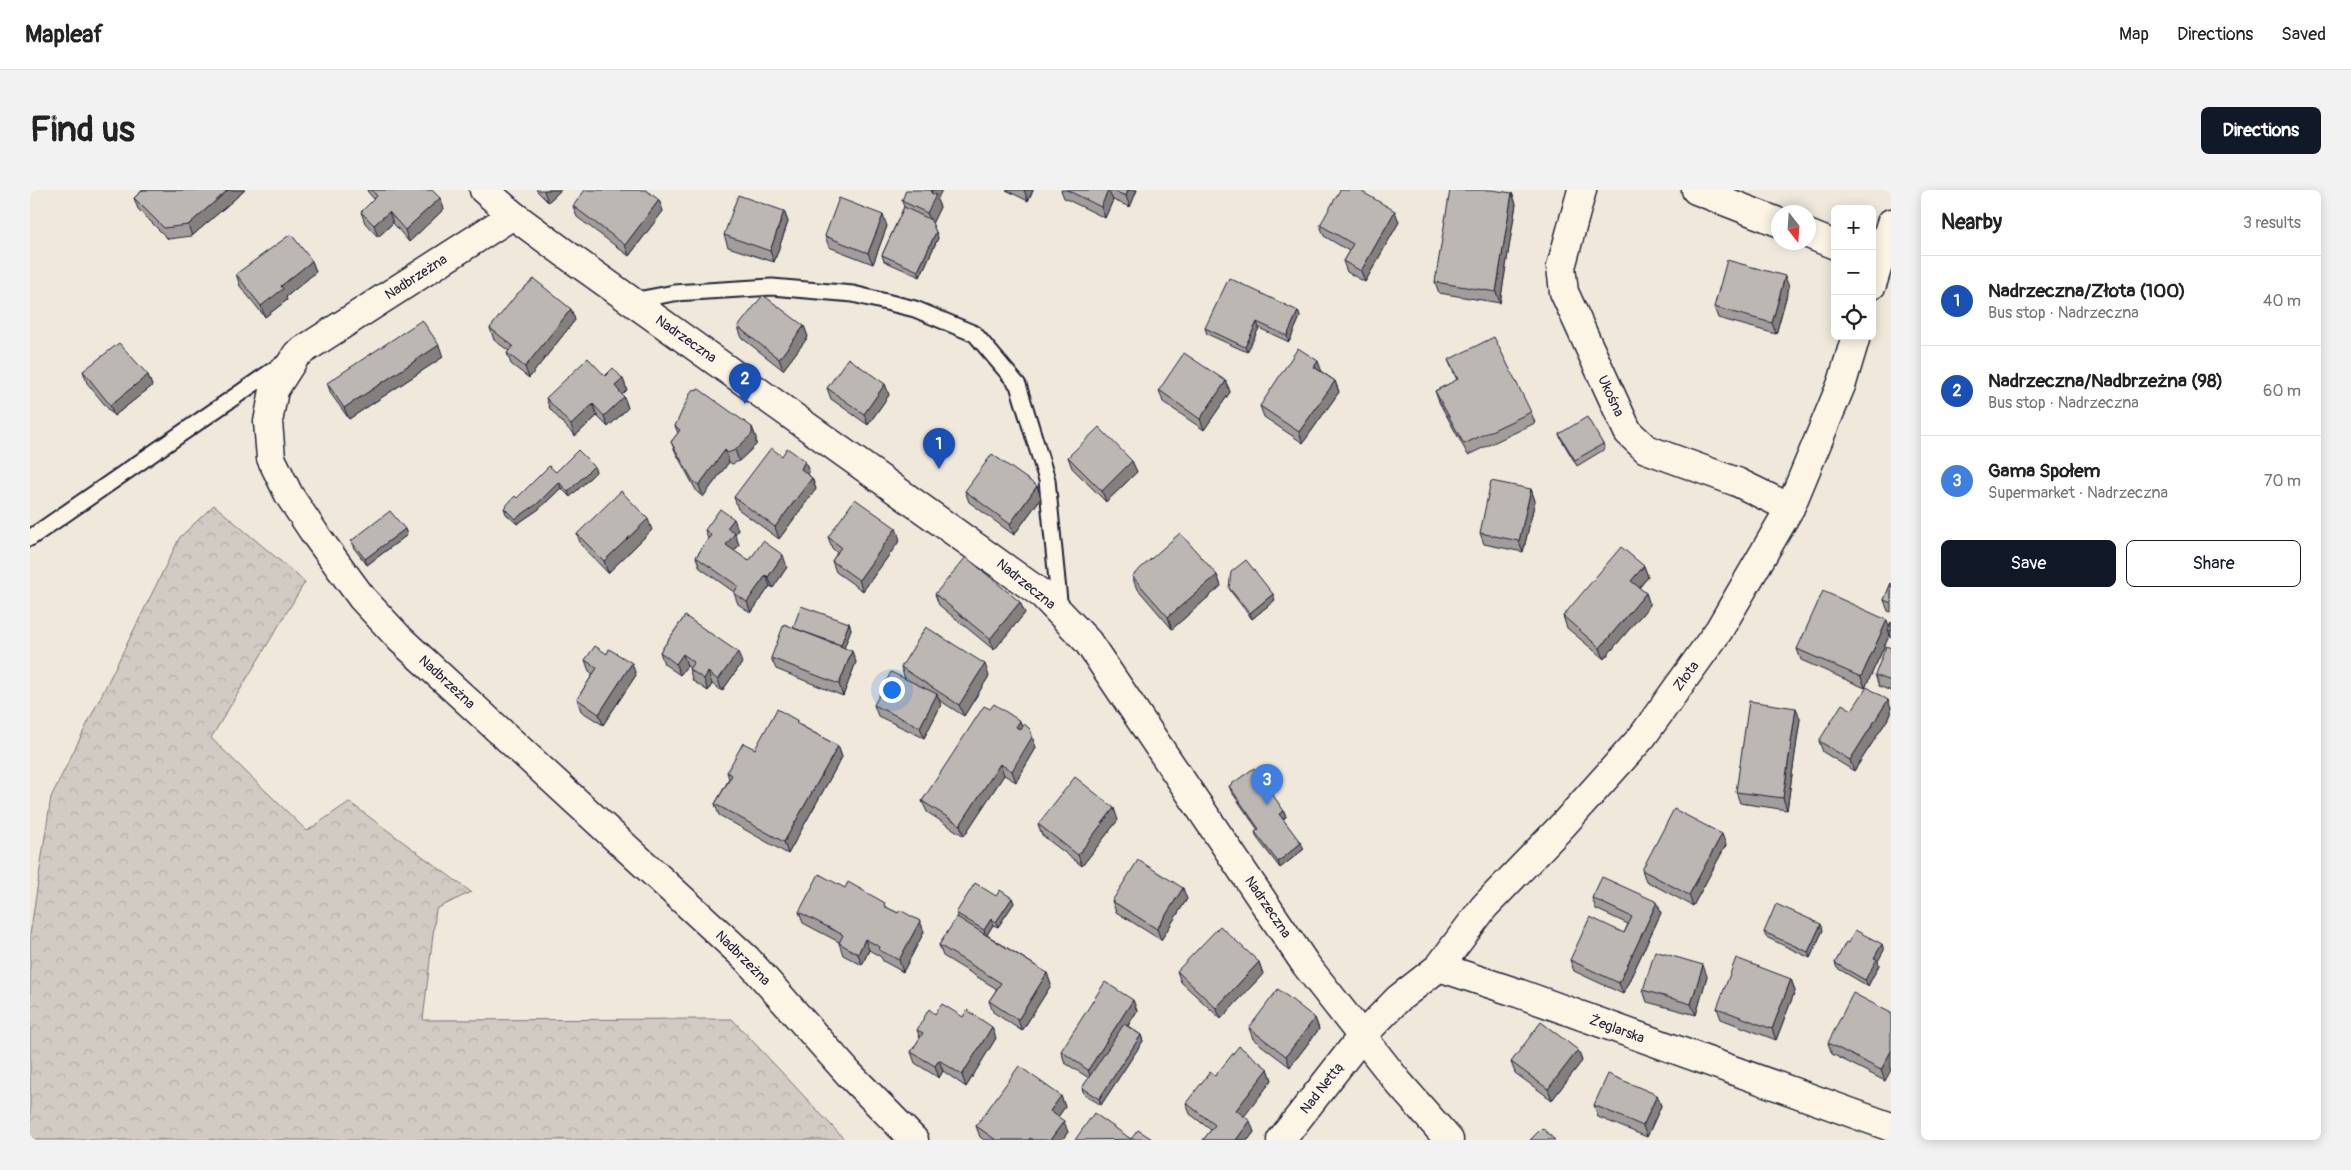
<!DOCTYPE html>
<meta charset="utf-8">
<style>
:root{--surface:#fff;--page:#f2f2f2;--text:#222;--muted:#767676;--line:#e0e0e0;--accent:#111827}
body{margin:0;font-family:Pangolin,sans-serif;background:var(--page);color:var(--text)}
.controls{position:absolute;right:15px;top:15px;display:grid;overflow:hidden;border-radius:8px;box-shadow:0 2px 12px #0003}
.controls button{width:45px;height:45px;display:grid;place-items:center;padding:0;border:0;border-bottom:1px solid var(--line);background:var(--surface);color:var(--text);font:25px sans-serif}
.compass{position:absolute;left:1741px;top:15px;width:45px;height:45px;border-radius:50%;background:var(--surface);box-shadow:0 2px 12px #0003;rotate:163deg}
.you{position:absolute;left:861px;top:499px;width:18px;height:18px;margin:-12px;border:4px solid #fff;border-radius:50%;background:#1a73e8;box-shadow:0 0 0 8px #1a73e833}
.badge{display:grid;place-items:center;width:32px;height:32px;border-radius:50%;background:var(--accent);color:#fff;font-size:16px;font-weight:700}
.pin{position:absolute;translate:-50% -41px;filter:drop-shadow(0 1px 2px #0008)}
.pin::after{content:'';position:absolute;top:26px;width:18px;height:15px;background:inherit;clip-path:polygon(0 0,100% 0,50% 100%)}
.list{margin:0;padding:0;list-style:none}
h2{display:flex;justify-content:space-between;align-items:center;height:65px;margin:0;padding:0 20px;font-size:21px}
h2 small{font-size:16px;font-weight:400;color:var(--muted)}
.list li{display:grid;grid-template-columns:32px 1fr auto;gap:15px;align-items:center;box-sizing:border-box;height:90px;padding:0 20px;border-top:1px solid var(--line)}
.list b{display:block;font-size:19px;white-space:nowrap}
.list p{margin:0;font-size:16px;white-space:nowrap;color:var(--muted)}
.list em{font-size:16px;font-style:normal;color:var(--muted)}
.actions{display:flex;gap:10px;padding:15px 20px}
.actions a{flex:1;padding:11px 0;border:1px solid var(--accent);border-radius:8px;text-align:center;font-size:18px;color:var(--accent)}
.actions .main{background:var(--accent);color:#fff}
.icon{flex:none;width:28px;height:28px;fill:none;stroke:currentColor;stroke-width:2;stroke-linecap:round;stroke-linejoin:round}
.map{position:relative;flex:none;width:1861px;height:950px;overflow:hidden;border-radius:8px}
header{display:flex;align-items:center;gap:30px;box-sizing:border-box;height:70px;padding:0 25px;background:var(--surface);border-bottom:1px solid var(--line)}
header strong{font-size:24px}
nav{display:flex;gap:28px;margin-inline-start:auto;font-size:18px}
.intro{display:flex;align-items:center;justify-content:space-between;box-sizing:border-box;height:120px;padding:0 30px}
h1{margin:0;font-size:35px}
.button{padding:12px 22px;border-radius:8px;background:var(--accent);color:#fff;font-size:18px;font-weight:700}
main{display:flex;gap:30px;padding:0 30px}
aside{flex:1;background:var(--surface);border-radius:8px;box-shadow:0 2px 12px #0003}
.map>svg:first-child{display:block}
.forest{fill:url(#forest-crowns);stroke:#7a767f}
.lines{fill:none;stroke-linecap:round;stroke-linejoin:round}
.lane-casing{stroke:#22223b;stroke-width:19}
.street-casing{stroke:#22223b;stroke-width:31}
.lane{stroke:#fcf5e5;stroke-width:15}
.street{stroke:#fcf5e5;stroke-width:28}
.wall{fill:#a29d9a;stroke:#22223b}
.shaded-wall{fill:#84807d;stroke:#22223b}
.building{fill:#bcb7b3;stroke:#22223b}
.labels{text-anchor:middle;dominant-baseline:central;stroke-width:4;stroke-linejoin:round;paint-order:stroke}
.street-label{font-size:14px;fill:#22223b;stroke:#fcf5e5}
</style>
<header>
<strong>Mapleaf</strong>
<nav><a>Map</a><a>Directions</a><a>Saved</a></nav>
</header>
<div class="intro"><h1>Find us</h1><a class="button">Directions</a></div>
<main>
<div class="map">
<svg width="1861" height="950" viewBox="0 0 1861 950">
<defs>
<pattern id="forest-crowns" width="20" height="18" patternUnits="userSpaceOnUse" patternTransform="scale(1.25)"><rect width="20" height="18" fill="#d1cbc3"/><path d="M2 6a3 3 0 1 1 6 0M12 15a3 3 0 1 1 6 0" fill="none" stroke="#b3aea8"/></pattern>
</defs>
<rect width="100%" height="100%" fill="#efe8db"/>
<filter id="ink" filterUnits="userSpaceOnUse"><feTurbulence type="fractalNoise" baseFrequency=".02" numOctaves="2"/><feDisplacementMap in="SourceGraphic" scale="10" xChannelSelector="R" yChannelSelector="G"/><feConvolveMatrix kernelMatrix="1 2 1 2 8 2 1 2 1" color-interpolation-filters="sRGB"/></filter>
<g filter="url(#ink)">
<!-- forest -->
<path class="forest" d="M184 315 275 392 181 548 277 641 319 612 441 702 406 719 393 830 702 829 815 950H0V745L21 607 150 347Z"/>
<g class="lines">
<!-- lane casing -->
<g class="lane-casing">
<path id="lane" d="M602 111 644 103 742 97 823 104 885 119 945 144 988 195 1017 290 1030 421
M0 348 255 172"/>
</g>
<!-- street casing -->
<g class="street-casing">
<path id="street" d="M454 0 483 25 544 70 1013 405 1058 452 1276 775 1368 892 1419 950
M1552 0 1531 77 1534 102 1598 242 1616 259 1707 292 1760 318
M1666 0 1748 32
M483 25 267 164 244 200 238 232 241 268 259 305 285 344 332 408 370 449 717 769 819 884 884 950
M1778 44 1805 55
M1842 95 1861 33
M1409 777 1454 717 1533 635 1612 547 1689 440 1760 318 1812 193 1826 146
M1251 950 1333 845 1368 809 1409 777 1488 803 1861 937"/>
</g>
<!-- lane -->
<use href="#lane" class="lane"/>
<!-- street -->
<use href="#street" class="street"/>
</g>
<!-- wall -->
<path class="wall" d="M113 0H215L162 46 138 49 108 19 104 8Z
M337 0H402L410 8 414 19 379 52 363 33 348 47 335 33 331 22 344 9 338 2Z
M506 0H531L518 12Z
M976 0H1003L998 11Z
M1031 0H1107L1100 17 1083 10 1075 28 1034 8Z
M1482 3 1486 14 1470 113 1409 103 1405 92Z
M629 10 633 21 599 66 547 27 543 16Z
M907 10 910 17 902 33 908 48 890 87 854 71 852 65 874 17 872 11Z
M754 21 758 32 744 72 698 57 694 45Z
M1369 32 1335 92 1317 82 1313 71 1319 61 1294 46 1290 35Z
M857 36 843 74 799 57 795 46Z
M282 71 286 82 256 107 257 110 235 127 210 96 206 84Z
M1759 97 1746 144 1688 128 1684 117Z
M541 119 545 130 499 188 481 174 477 163 479 161 464 150 460 138Z
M1268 121 1270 127 1259 152 1229 138 1217 162 1177 144 1175 138Z
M774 136 778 147 753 180 712 148 708 137Z
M413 167 319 229 301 204 297 193Z
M1418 170 1501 222 1505 233 1438 265 1409 212 1405 201 1427 190Z
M53 181 118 185 122 196 84 226 57 193Z
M1292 182 1305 191 1309 202 1273 253 1234 227 1230 216Z
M575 186 593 189 597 200 592 205 594 207 598 218 578 237 567 226 545 246 520 219 516 208Z
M1196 191 1200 202 1174 240 1133 212 1129 200Z
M855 194 859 205 838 235 801 209 797 198Z
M645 236 722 237 726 248V255L709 271 702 274 699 272 673 307 667 302 646 263 641 252 648 243Z
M1529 244 1573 254 1575 259 1547 276 1531 249Z
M752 266 779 282 778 284 782 288 786 299 749 349 708 319 704 307Z
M1038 267 1102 271 1107 282 1076 312 1042 278Z
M526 282H566L540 307 531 298 509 319 487 334 476 324 474 318Z
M1501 299 1505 311 1493 362 1454 354 1450 343Z
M935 301 1011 308 984 345 939 312Z
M704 329 708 340 705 344 709 355 704 361 719 371 757 377 743 398 740 396 721 423 708 414 704 403V402L670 378 666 367 678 349 675 340Z
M375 339 377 345 337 375 323 357 321 351Z
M622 340 578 383 551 355 547 344Z
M798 347 870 350 833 401 806 382 802 371 807 363 802 358Z
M1614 376 1618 387 1609 398 1616 403 1620 415 1574 469 1537 438 1533 426Z
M1187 385 1191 396 1142 439 1106 397 1102 386Z
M1861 393V422L1858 421 1854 410Z
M1199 398 1245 410 1222 429 1202 403Z
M905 404 995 423 964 460 909 415Z
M655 426 712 473 692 501 682 494 678 501 663 491 659 479 660 478 657 476 650 485 634 474 630 462Z
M1861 432V448L1860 444 1835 498 1771 470 1767 459 1859 436Z
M819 433 821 439 814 458 826 472 813 506 746 479 741 468 763 438Z
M1861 458V501L1849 496 1845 485Z
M577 464 606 485 573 535 551 521 547 509 563 484 559 481 555 470Z
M871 477 959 486 934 526 909 510 911 515 894 548 848 526 844 515 875 489Z
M1858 510 1861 518V524L1824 581 1793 562 1789 551 1822 520Z
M1766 518 1770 529 1757 620 1710 613 1706 602Z
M960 519 990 531 992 537 1004 551 1006 558 986 592 974 585 934 646 897 622 892 611Z
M770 535 808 556 812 567 758 664 689 625 685 614 699 589 697 582 725 559Z
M1199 596 1254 621 1256 627 1253 629 1274 659 1250 678 1227 648 1225 642 1228 640 1201 601Z
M1088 630 1052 676 1012 645 1008 634Z
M1696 655 1663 716 1616 691 1612 680Z
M815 698 868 723 890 731 894 742 873 782 853 771 851 767 839 760 832 775 813 765 809 753V752L773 733 769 722Z
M966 706 982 708 984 713 968 737 963 735 957 745 1017 783 1021 795 992 841 963 822 959 811 967 799 913 766 909 755 928 727 926 723Z
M1562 708 1631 723 1593 804 1544 781 1540 770 1594 743 1598 734 1566 719Z
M1157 709 1131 750 1086 722 1082 711Z
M1793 740 1780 768 1736 747 1734 742Z
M1818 753 1854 760 1848 771 1849 775 1838 796 1807 778 1805 773Z
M1229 772 1233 784 1191 829 1151 792 1147 781Z
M1677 786 1666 825 1617 812 1613 800Z
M1761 789 1765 801 1746 850 1691 829 1687 818Z
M1103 810 1107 821 1098 836 1111 845 1113 851 1071 915 1054 904 1052 898 1059 888 1035 873 1031 861Z
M1861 823 1855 891 1802 864 1798 853Z
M905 824 966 848 936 897 913 881 909 888 885 873 881 862 890 848 887 840Z
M1285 828 1289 839 1260 877 1223 849 1219 838Z
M1548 860 1552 871 1522 910 1485 883 1481 872Z
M1238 879 1242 890 1214 926 1224 942 1218 950H1173L1181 940 1160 924 1156 913 1185 886Z
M1627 905 1631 916 1617 947 1568 927 1564 915Z
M1031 906 1035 917 1028 927 1038 942 1032 950H954L950 947 946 936Z"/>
<!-- shaded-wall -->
<path class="shaded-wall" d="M198 0H215L162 46 158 35Z
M515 0H531L518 12 514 1Z
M902 0H912L907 10 910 17 902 34 897 23 901 3Z
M994 0H1003L998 11Z
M1078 0 1083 10 1075 28 1071 17Z
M1098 0H1107L1100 17 1096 6Z
M1482 3 1486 14 1470 113 1466 102Z
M410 8 414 19 379 52 375 40Z
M629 10 633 21 599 66 595 55Z
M754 21 758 32 744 72 740 61Z
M1365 21 1369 32 1335 92 1331 81Z
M359 22 363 33 348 47 344 35Z
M853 25 857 36 843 74 838 63Z
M906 42 908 48 890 87 888 81Z
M282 71 286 82 256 107 257 110 235 127 231 116 251 96Z
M1755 86 1759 97 1746 144 1742 133Z
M541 119 545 130 499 188 495 177Z
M1268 121 1270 127 1259 152 1257 146Z
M1227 132 1229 138 1217 162 1215 157Z
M774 136 778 147 753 180 749 169Z
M409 155 413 167 319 229 314 218Z
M1288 171 1292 182 1284 177Z
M118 185 122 196 84 226 80 215Z
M593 189 597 200 589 208 585 196Z
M1196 191 1200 202 1174 240 1170 229Z
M1305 191 1309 202 1273 253 1269 242Z
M855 194 859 205 838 235 834 224Z
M594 207 598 218 578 237 574 226Z
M563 214 567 226 545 246 541 235Z
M722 237 726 248V255L709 271 705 260Z
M695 260 699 272 673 307 669 295Z
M775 271 779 282 775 290 771 279Z
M1102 271 1107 282 1076 312 1072 301Z
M564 276 566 282 540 307 538 302Z
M782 288 786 299 749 349 745 337Z
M529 292 531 298 509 319 487 334 485 329Z
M1007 296 1011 308 984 345 980 334Z
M1501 299 1505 311 1493 362 1489 351Z
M618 329 622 340 578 383 574 371Z
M704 329 708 340 705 344 709 355 700 366 696 355 697 338Z
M866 338 870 350 833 401 829 390Z
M375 339 377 345 337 375 335 369Z
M753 365 757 377 743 398 738 387Z
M1614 376 1618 387 1605 402 1601 391Z
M736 385 740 396 721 423 717 412Z
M1187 385 1191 396 1142 439 1138 427Z
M1616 403 1620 415 1574 469 1570 458Z
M1243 404 1245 410 1222 429 1220 423Z
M990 412 995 423 964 460 960 449Z
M1857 430 1861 441 1858 440 1860 444 1835 498 1831 487Z
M819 433 821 439 813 461 811 455Z
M822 461 826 472 813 506 809 494Z
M708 462 712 473 692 501 688 490Z
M653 464 657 476 650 485 646 474Z
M602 473 606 485 573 535 569 524Z
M955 474 959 486 934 526 929 515Z
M678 482 682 494 678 501 674 489Z
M907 504 911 515 894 548 890 537Z
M1858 510 1861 518V524L1824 581 1820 570Z
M1766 518 1770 529 1757 620 1753 608Z
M990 531 994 542 986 537Z
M1000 539 1006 558 986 592 982 581Z
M808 556 812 567 758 664 754 652Z
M970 574 974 585 934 646 930 635Z
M1084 618 1088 630 1052 676 1048 665Z
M1254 621 1256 627 1251 630 1249 624Z
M1692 644 1696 655 1663 716 1659 705Z
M1271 653 1274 659 1250 678 1248 672Z
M1153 698 1157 709 1131 750 1127 739Z
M982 708 984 713 968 737 966 732Z
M1627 712 1631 723 1593 804 1589 793Z
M961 729 963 735 956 746 954 740Z
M890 731 894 742 873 782 869 770Z
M1791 734 1793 740 1780 768 1778 762Z
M835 749 839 760 832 775 828 764Z
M1852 754 1854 760 1848 771 1849 775 1838 796 1835 790 1844 768Z
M1229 772 1233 784 1191 829 1186 818Z
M1673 775 1677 786 1666 825 1661 814Z
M1017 783 1021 795 992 841 988 830Z
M1761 789 1765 801 1746 850 1742 839Z
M1103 810 1107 821 1062 891 1058 880Z
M1285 828 1289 839 1260 877 1256 866Z
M962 837 966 848 936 897 932 885Z
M1111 845 1113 851 1071 915 1069 909Z
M1548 860 1552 871 1522 910 1518 899Z
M1861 861V880L1855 891 1851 880Z
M909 870 913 881 909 888 905 876Z
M1238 879 1242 890 1210 932 1206 920Z
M1627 905 1631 916 1617 947 1613 936Z
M1031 906 1035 917 1024 932 1020 921Z
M1034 931 1038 942 1032 950H1020Z
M1220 931 1224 942 1218 950H1206Z"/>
<!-- building -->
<path class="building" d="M113 0H198L158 35 134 38 104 8Z
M342 0H402L410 8 375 40 359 22 344 35 331 22 347 6Z
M555 0H616L629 10 595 55 543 16Z
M876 0H902L901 3 906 5 897 23 872 11Z
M1037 0H1078L1071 17Z
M1081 0H1098L1096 6Z
M1310 0H1329L1365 21 1331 81 1313 71 1323 54 1290 35Z
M1420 0H1462L1482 3 1466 102 1405 92Z
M708 5 754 21 740 61 694 45Z
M809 8 853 25 838 63 795 46Z
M874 17 901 30 906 42 888 81 852 65Z
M261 44 282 71 251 96 253 99 231 116 206 84Z
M1697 70 1755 86 1742 133 1684 117Z
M1199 88 1268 121 1257 146 1227 132 1215 157 1175 138Z
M504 89 541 119 495 177 477 163 483 156 460 138 487 104Z
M733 105 774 136 749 169 708 137Z
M392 130 409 155 314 218 297 193Z
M1464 147 1501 222 1434 254 1405 201 1428 189 1418 170Z
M89 153 118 185 80 215 53 181Z
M1268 158 1288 171 1284 177 1305 191 1269 242 1230 216Z
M1154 163 1196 191 1170 229 1129 200Z
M558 168 575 186 583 178 593 189 585 196 594 207 574 226 563 214 541 235 516 208Z
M818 168 855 194 834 224 797 198Z
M669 199 722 237V244L705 260 698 263 695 260 669 295 663 291 641 252 650 240 645 236 662 200Z
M1557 227 1573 254 1545 270 1529 244Z
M1069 237 1102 271 1072 301 1038 267Z
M741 258 752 266 757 258 775 271 771 279 782 288 745 337 704 307Z
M548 260 564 276 538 302 529 292 507 314 485 329 474 318 485 306 487 308 519 276 526 282Z
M962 264 1007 296 980 334 935 301Z
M1461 291 1501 299 1489 351 1450 343Z
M591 301 618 329 574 371 547 344Z
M825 309 866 338 829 390 802 371 811 357 798 347Z
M690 319 704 329 697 338 705 343 696 355 719 371 733 351 753 365 738 387 736 385 717 412 704 403 708 396 666 367 681 345 675 340Z
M360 321 375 339 335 369 321 351Z
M1150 343 1187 385 1138 427 1102 386Z
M1591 357 1614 376 1601 391 1616 403 1570 458 1533 426Z
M936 367 990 412 960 449 905 404Z
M1216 370 1243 404 1220 423 1199 398 1201 382Z
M1861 393V413L1854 410Z
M1793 401 1857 430 1831 487 1767 459Z
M771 416 819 433 811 455 763 438Z
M655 426 708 462 688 490 678 482 674 489 659 479 664 472 653 464 646 474 630 462Z
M1861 432V441L1858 440Z
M754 434 822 461 809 494 741 468Z
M896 437 955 474 929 515 871 477Z
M565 456 577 464 579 459 602 473 569 524 547 509 567 478 555 470Z
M1856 456 1861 458V491L1845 485Z
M861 482 907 504 890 537 844 515Z
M1837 497 1858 510 1820 570 1789 551 1812 514 1822 520Z
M1719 511 1766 518 1753 608 1706 602Z
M964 514 990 531 986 537 991 540 994 534 1000 539 1002 547 982 581 970 574 930 635 892 611 954 516 960 519Z
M747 519 768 531 766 533 808 556 754 652 685 614 702 585 697 582 713 553 725 559Z
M1224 578 1254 621 1249 624 1271 653 1248 672 1225 642 1229 639 1199 596Z
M1045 587 1084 618 1048 665 1008 634Z
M1644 619 1692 644 1659 705 1612 680Z
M1108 670 1153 698 1127 739 1082 711Z
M789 684 815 698 818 692 855 713 854 716 868 723 870 720 890 731 869 770 849 760 850 757 835 749 828 764 809 753 813 745 769 722Z
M1572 687 1627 712 1589 793 1540 770 1560 727 1594 743 1602 727 1562 708Z
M945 693 966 706 970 700 982 708 966 732 961 729 954 740 926 723Z
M1746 714 1791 734 1778 762 1734 742Z
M927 727 1017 783 988 830 959 811 971 793 909 755Z
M1190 736 1229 772 1186 818 1147 781Z
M1825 740 1852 754 1844 768 1847 769 1835 790 1805 773 1816 752 1818 753Z
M1625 761 1673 775 1661 814 1613 800Z
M1706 768 1761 789 1742 839 1687 818Z
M1075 792 1103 810 1058 880 1031 861Z
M1248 799 1285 828 1256 866 1219 838Z
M1823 803 1861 823V861L1851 880 1798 853Z
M912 814 933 827 937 820 962 837 932 885 909 870 905 876 881 862 893 843 887 840 899 819 905 824Z
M1511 832 1548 860 1518 899 1481 872Z
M1094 834 1111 845 1069 909 1052 898Z
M1209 856 1238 879 1206 920 1220 931 1206 950H1173L1185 935 1156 913 1180 882 1185 886Z
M989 876 1031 906 1020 921 1034 931 1020 950H1003L1000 948 999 950H966L946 936Z
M1578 884 1627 905 1613 936 1564 915Z
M1064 923 1101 949 1108 940 1122 949 1045 950Z
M1512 938 1525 950H1500Z"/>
</g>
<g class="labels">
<!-- street labels -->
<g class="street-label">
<text transform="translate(386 87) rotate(-33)">Nadbrzeżna</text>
<text transform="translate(656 149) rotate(35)">Nadrzeczna</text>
<text transform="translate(1581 206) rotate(65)">Ukośna</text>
<text transform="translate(996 394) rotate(39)">Nadrzeczna</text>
<text transform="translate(1656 486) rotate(-54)">Złota</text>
<text transform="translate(417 492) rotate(43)">Nadbrzeżna</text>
<text transform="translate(1238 717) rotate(56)">Nadrzeczna</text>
<text transform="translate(713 768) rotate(45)">Nadbrzeżna</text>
<text transform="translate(1587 839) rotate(20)">Żeglarska</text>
<text transform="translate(1292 898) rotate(-52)">Nad Nettą</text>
</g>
</g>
</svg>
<div class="controls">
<button>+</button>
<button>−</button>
<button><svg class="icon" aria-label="locate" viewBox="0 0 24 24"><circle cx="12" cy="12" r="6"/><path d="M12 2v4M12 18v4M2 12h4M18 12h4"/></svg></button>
</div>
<svg class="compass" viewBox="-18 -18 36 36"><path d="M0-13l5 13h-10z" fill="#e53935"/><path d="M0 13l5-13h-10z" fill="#767676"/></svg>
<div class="you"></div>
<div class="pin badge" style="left:909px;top:279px;background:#1a4fb4">1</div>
<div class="pin badge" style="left:715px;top:214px;background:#1a4fb4">2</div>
<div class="pin badge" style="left:1237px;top:615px;background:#3f7fe0">3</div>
</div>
<aside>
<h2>Nearby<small>3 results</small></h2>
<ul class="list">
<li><span class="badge" style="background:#1a4fb4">1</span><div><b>Nadrzeczna/Złota (100)</b><p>Bus stop · Nadrzeczna</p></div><em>40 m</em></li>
<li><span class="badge" style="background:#1a4fb4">2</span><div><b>Nadrzeczna/Nadbrzeżna (98)</b><p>Bus stop · Nadrzeczna</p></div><em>60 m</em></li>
<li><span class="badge" style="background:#3f7fe0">3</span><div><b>Gama Społem</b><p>Supermarket · Nadrzeczna</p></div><em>70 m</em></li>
</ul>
<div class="actions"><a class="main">Save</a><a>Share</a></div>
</aside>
</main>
